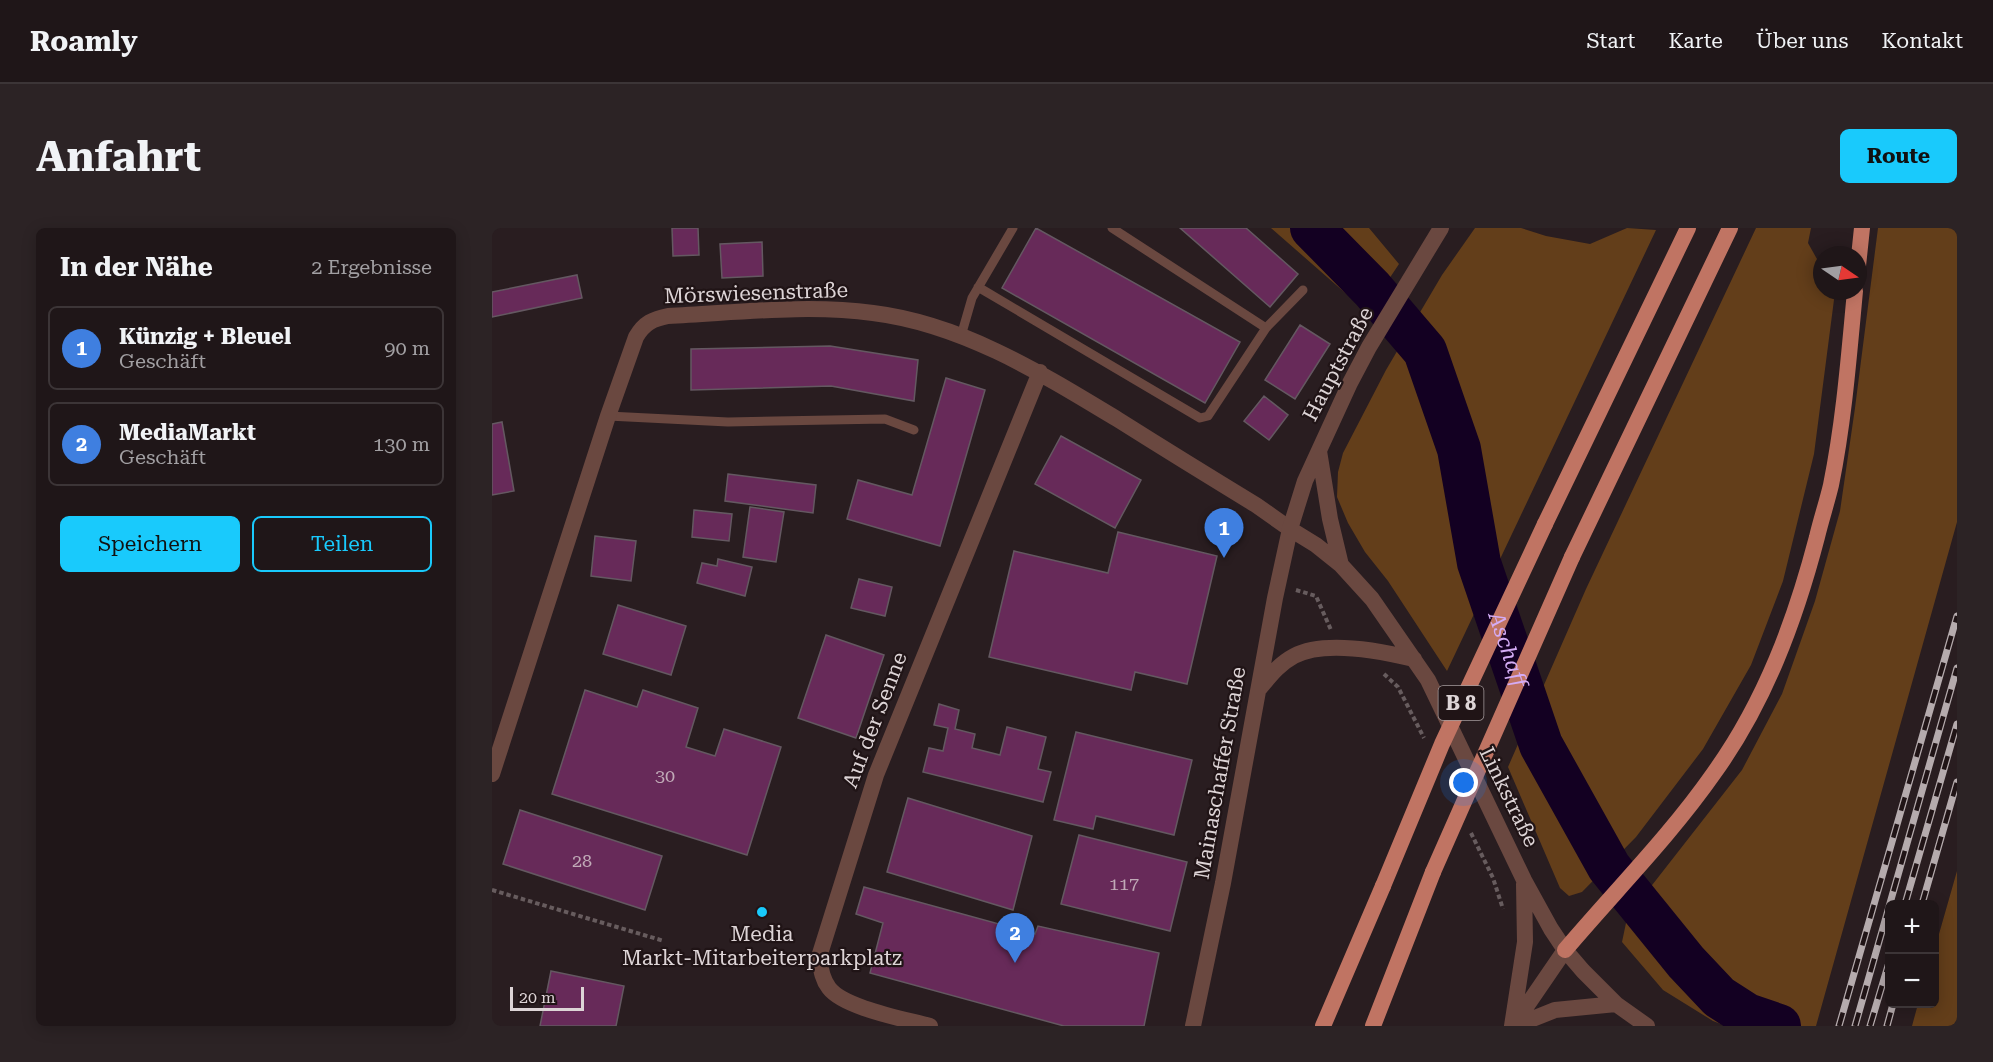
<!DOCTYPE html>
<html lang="de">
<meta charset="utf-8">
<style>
:root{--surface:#1f1618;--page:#2c2325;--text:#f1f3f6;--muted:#a19fa2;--line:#3c3537;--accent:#19cafc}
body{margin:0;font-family:"Roboto Serif",serif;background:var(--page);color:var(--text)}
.controls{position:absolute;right:18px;bottom:18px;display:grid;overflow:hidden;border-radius:9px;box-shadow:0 3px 15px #0003}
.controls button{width:54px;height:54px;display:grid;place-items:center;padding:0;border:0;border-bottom:2px solid var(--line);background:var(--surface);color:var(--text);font:30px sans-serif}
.compass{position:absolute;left:1321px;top:18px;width:54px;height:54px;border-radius:50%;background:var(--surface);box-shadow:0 3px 15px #0003;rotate:103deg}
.scale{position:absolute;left:18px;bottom:15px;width:74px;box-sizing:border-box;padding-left:6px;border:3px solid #ddd4d6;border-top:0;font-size:16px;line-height:21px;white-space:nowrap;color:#ddd4d6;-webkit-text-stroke:4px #201416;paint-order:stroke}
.you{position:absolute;left:972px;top:555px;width:21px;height:21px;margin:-15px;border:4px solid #fff;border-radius:50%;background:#1a73e8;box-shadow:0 0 0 9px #1a73e833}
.badge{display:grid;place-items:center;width:39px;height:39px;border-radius:50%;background:var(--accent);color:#fff;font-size:20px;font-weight:700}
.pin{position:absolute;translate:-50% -50px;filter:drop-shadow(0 2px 3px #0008)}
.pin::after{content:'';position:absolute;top:32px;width:21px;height:18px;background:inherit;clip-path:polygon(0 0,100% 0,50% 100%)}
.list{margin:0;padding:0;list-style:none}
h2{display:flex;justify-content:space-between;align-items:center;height:78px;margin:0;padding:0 24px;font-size:26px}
h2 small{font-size:20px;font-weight:400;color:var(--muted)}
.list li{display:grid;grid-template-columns:39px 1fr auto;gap:18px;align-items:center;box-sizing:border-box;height:84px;margin:0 12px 12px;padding:0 12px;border:2px solid var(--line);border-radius:9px}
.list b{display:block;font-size:22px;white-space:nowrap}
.list p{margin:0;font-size:20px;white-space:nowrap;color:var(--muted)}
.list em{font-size:20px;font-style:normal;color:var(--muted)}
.actions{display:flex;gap:12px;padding:18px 24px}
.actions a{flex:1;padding:14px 0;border:2px solid var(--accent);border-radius:9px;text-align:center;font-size:21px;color:var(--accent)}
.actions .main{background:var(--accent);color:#111}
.map{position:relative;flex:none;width:1465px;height:798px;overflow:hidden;border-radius:9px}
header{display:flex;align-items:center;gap:36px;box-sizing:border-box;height:84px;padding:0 30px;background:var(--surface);border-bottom:2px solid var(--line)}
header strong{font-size:28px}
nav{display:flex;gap:33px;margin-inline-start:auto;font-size:21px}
.intro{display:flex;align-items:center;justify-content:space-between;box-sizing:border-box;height:144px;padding:0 36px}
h1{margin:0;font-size:42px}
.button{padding:15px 27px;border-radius:9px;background:var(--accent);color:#111;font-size:21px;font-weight:700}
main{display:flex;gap:36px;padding:0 36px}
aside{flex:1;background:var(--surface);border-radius:9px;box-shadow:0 3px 15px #0003}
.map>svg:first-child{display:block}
.green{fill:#633e1a}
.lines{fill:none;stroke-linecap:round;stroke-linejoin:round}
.river{stroke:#130022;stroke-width:44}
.building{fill:#672a59;stroke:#645861;stroke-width:1.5}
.path{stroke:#675c5e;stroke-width:4;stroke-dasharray:4.5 3;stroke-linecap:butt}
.service{stroke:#6a4840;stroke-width:9}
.minor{stroke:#6a4840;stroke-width:16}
.tertiary{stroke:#6a4840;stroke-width:16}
.trunk{stroke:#c07463;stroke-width:16}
.rail-casing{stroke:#b5abad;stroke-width:7}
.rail{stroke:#201416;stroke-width:4.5;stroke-dasharray:14;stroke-linecap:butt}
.trunk-bridge{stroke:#c07463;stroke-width:16}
.poi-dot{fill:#19cafc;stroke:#201416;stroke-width:2}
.labels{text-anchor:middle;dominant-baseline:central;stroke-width:4.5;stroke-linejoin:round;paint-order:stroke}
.number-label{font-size:18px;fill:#c0aab7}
.shield{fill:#201416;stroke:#a49a9c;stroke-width:1.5}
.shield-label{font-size:20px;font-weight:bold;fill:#ddd4d6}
.street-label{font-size:21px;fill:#ddd4d6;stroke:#201416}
.poi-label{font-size:21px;fill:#ddd4d6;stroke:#201416}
.water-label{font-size:22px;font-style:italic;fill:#d4acf5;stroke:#201416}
</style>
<header>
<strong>Roamly</strong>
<nav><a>Start</a><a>Karte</a><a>Über uns</a><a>Kontakt</a></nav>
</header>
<div class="intro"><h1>Anfahrt</h1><a class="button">Route</a></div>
<main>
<aside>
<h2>In der Nähe<small>2 Ergebnisse</small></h2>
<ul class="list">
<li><span class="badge" style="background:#3f7fe0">1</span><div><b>Künzig + Bleuel</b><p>Geschäft</p></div><em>90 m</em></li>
<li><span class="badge" style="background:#3f7fe0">2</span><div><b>MediaMarkt</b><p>Geschäft</p></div><em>130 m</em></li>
</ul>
<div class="actions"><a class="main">Speichern</a><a>Teilen</a></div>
</aside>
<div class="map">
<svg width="1465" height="798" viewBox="0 0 1465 798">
<rect width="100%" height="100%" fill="#291d20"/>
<!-- green -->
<path class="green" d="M779 0H877L907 36 875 84Z
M983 0H1029L1054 8 1098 16 1135 0 1164 2 955 443 896 353 873 324 856 295 845 269 846 244 851 225 894 142 950 47Z
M1264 0H1319L1316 15 1330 40V63L1343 64 1322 226 1291 353 1259 437 1211 521 1144 609 1090 664 1077 668 1068 660 1016 539 1094 361Z
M1386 0H1465V294L1324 798H1234L1221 793 1171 762 1130 714 1134 695 1157 661 1250 542 1290 466 1323 373 1348 283 1363 180Z
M1465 643V798H1420L1426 776H1442L1443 720Z"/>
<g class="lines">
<!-- river -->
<path class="river" id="s1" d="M820 0 880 61 933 123 967 221 987 335 1049 517 1117 639 1194 734 1227 769 1255 787 1287 798"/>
</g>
<!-- building -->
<path class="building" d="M180 0H206L207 27 181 28Z
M544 0 748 114 713 175 510 60Z
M688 0H754L806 46 778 79Z
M270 14 271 48 230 50 228 16Z
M85 47 90 70 0 89V64Z
M808 97 838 116 803 171 773 152Z
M338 118 426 132 422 173 339 158 199 162V121Z
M454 150 493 162 448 318 355 291 366 252 420 267Z
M772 168 796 187 777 212 752 193Z
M10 194 22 263 0 267V196Z
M569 208 649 252 623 300 543 256Z
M236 246 324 257 321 285 233 273Z
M258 279 292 284 284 334 251 329Z
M202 282 240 286 237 313 200 309Z
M626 304 725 328 695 456 643 444 639 462 497 429 522 323 616 345Z
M103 308 144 313 139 353 99 348Z
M226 331 260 339 253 368 205 355 210 335 225 338Z
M367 351 400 359 393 388 359 380Z
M126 377 194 398 179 447 111 426Z
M334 407 392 427 364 510 306 490Z
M93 462 145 479 151 462 206 480 194 519 223 528 232 501 289 519 255 627 60 566Z
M447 476 467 482 463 501 483 506 480 520 508 527 515 499 554 509 546 541 559 544 551 574 431 544 437 520 451 523 456 500 442 497Z
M584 504 700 532 682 607 604 588 601 601 562 592Z
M416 570 540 608 521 682 395 644Z
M28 582 170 628 153 682 11 636Z
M587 607 695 634 678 703 569 676Z
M372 659 543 706 546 698 667 725 652 798H572L378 745 391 695 364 686Z
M59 743 132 758 124 798H48Z"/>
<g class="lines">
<!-- path -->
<path class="path" d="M804 362 824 368 839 402
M892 446 906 459 932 510
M979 605 1001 650 1011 681
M0 662 172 713"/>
<!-- service -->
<path class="service" d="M620 0 774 100
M486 59 708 190 716 188 774 100 811 62
M469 108 480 70 521 0
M116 188 236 194 393 191 422 202"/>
<!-- minor -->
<path class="minor" d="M0 546 116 188 144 109C152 95 161 91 176 88 243 85 314 76 381 85 470 96 549 145 625 191 671 220 718 249 764 277L798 301
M438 798C413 791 352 780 337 760 330 751 329 741 327 729L384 547 548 144"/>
<!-- tertiary -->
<path class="tertiary" d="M827 223 838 291 849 337
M798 301 824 317 849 337 880 371 936 452 1032 652 1059 701 1073 722 1091 743 1124 776 1155 798
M768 460C778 448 787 436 802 428 832 412 889 423 922 431
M1023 795 1073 722
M701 798 731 655 783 370 798 301 813 253 858 155 877 119 949 0
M1020 798 1033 714 1032 656
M1023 798 1063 782 1124 776"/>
<!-- trunk -->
<path class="trunk" d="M1366 38 1370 0
M1053 296 1196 0
M1080 329 1238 0
M1073 722C1123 663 1178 608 1222 545 1273 474 1303 393 1325 309 1329 292 1335 274 1339 257 1352 193 1357 127 1363 63
M831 798 891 658
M881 798 941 644"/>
<!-- rail casing -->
<g class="rail-casing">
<path id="rail" d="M1413 676 1465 496
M1430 676 1465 554
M1347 798 1465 388
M1363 798 1465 440
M1378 798 1398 731
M1395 798 1401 776"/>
</g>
<!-- rail -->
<use href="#rail" class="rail"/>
<!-- trunk-bridge -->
<path class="trunk-bridge" d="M941 644 1080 329
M891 658 950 516 1053 296"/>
</g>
<!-- markers -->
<circle class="poi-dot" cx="270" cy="684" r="6"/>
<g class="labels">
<!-- number labels -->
<g class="number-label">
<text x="173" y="547">30</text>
<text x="90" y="632">28</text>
<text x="632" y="655">117</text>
</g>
<!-- shield labels -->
<rect class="shield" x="946.5" y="458" width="45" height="34" rx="4.5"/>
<g class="shield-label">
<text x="969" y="475">B 8</text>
</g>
<!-- street labels -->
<g class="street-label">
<text transform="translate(264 65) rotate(-2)">Mörswiesenstraße</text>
<text transform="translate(846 136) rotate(-62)">Hauptstraße</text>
<text transform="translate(383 492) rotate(-69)">Auf der Senne</text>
<text transform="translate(728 545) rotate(-80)">Mainaschaffer Straße</text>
<text transform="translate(1017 569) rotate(64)">Linkstraße</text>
</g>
<!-- poi labels -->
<g class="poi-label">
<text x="270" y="706">Media<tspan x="270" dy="24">Markt-Mitarbeiterparkplatz</tspan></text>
</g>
<!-- water labels -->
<g class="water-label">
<text stroke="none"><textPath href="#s1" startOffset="478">Aschaff</textPath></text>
</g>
</g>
</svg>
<div class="controls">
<button>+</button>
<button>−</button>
</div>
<svg class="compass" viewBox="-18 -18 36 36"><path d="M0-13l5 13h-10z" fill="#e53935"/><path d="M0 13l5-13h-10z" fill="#a19fa2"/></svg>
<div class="scale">20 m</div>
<div class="you"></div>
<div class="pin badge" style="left:732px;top:330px;background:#3f7fe0">1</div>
<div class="pin badge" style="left:523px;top:735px;background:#3f7fe0">2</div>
</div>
</main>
